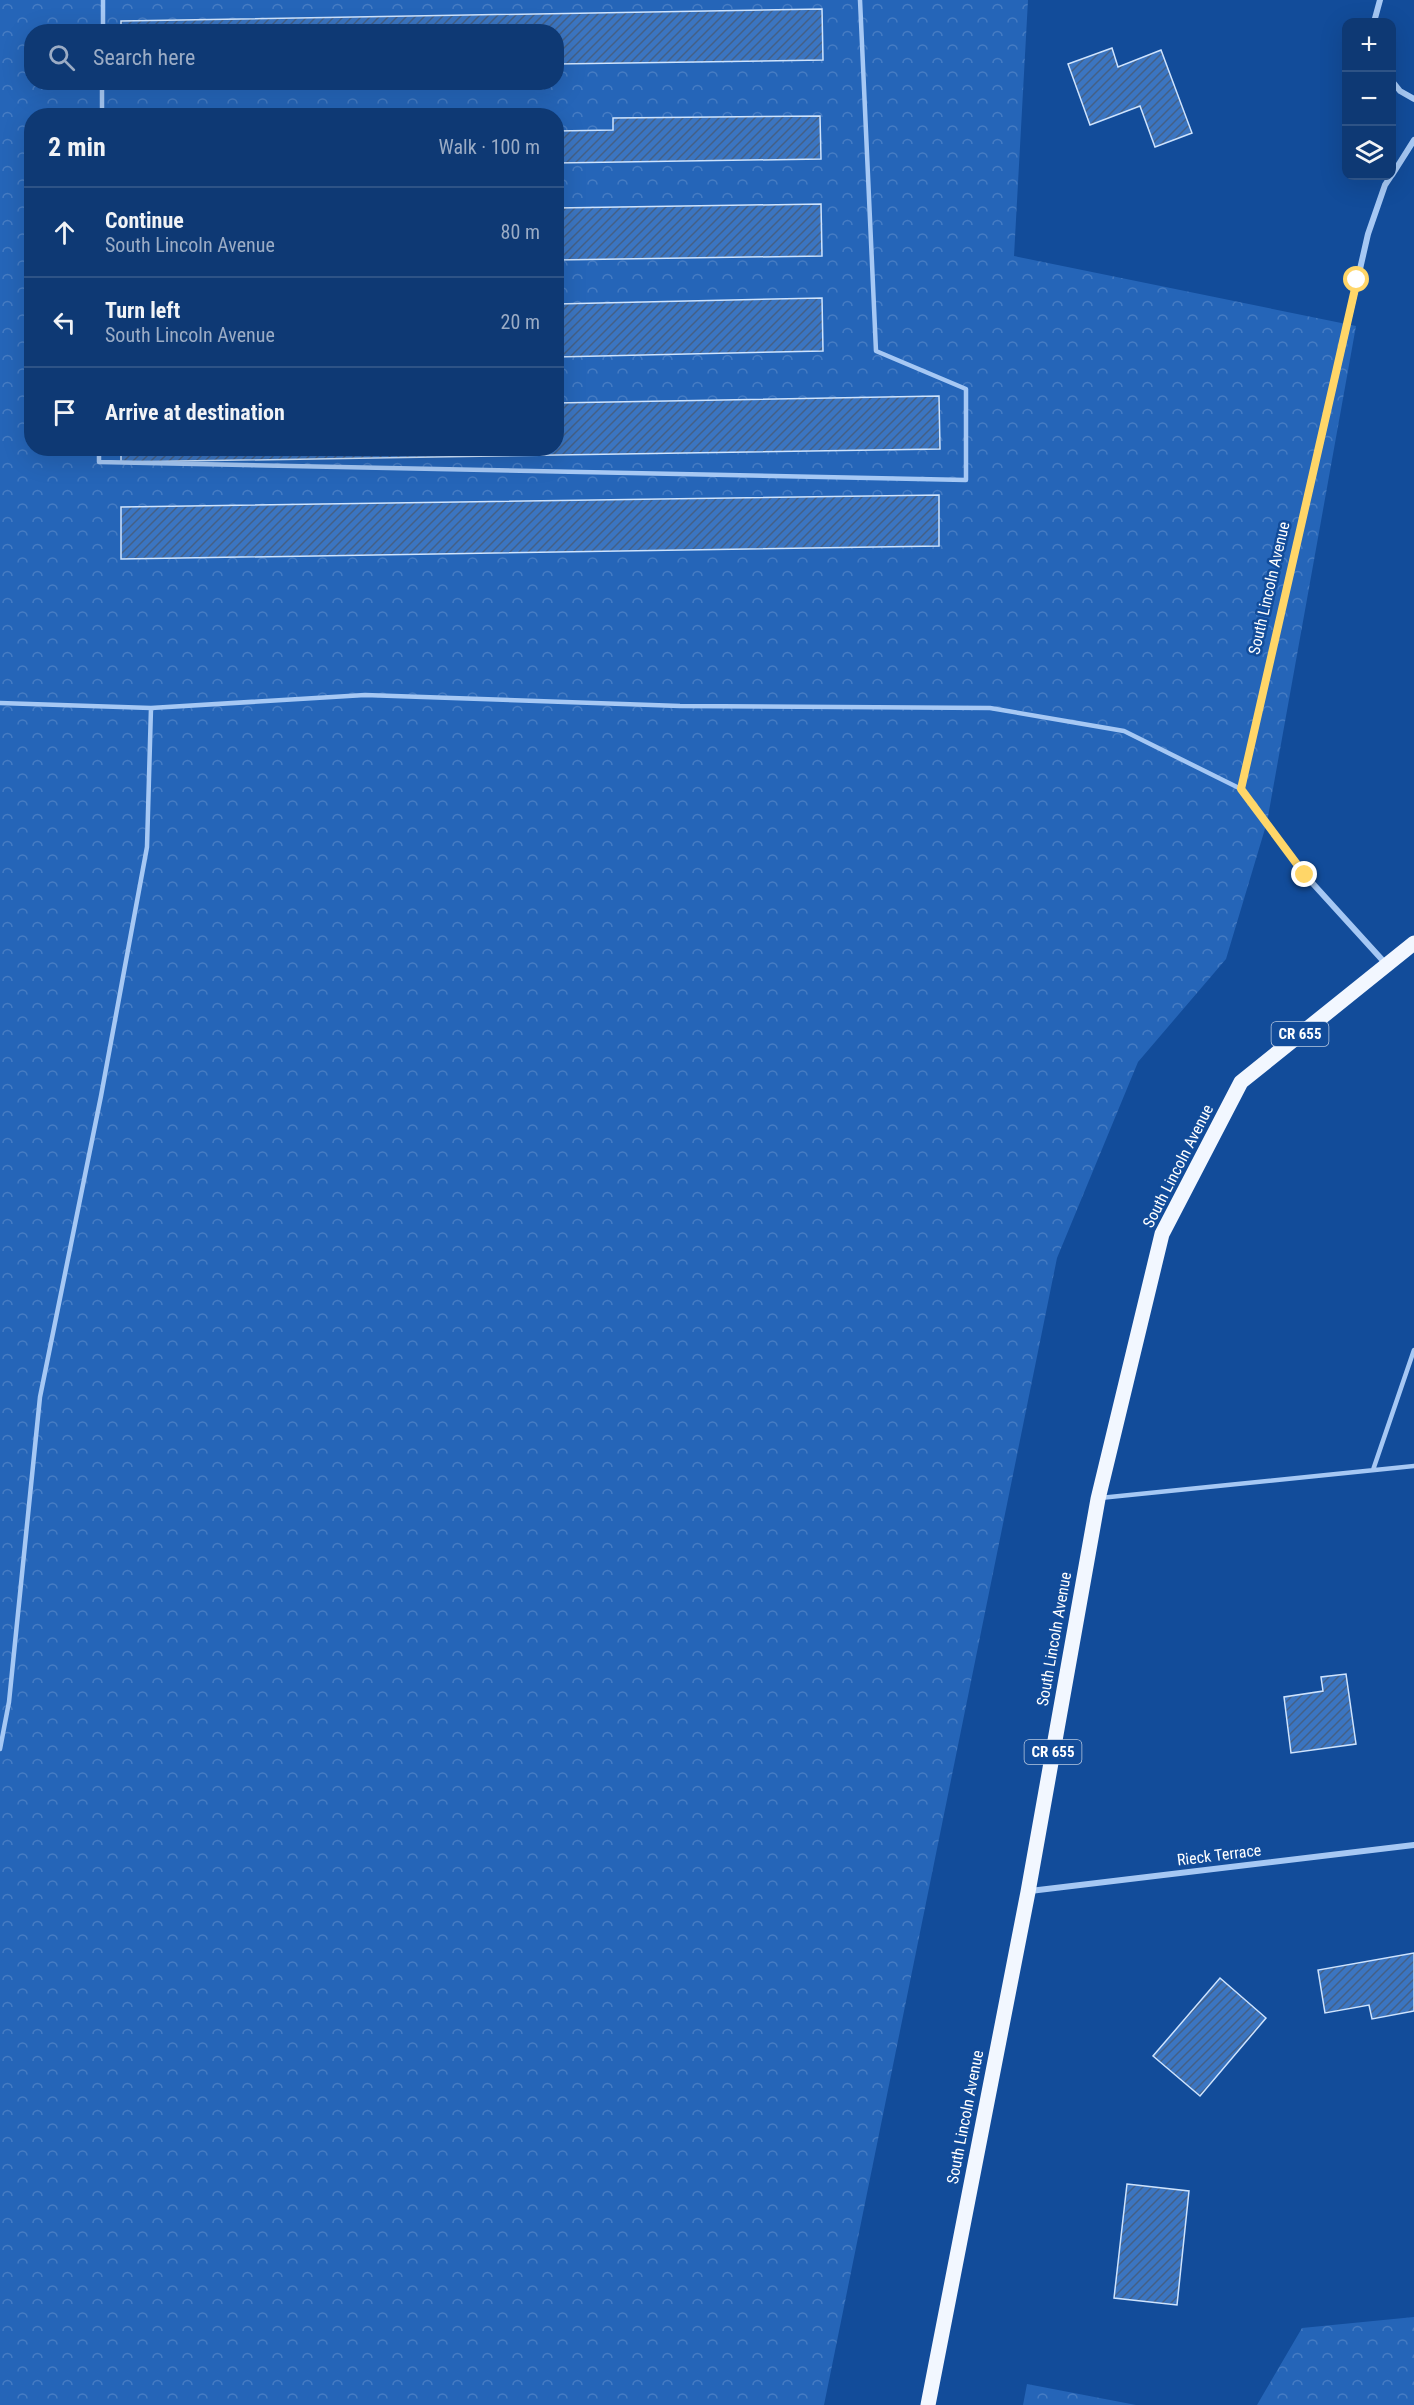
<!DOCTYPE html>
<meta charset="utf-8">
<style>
:root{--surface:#0e3974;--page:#174079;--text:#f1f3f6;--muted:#9bacc5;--line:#2e5386}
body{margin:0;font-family:"Roboto Condensed",sans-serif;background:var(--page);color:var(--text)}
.controls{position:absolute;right:18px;top:18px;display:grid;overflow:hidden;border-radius:12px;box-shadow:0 6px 24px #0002}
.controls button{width:54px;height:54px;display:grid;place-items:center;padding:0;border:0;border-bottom:2px solid var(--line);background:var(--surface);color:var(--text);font:30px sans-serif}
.stop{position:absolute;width:18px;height:18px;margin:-14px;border:4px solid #ffd668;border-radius:50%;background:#fff}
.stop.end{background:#ffd668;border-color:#fff;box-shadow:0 2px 6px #0008}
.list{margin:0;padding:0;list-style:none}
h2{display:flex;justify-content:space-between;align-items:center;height:78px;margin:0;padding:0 24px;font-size:26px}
h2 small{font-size:20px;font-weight:400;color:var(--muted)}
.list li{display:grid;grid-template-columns:39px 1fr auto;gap:18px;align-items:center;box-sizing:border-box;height:90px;padding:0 24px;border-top:2px solid var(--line)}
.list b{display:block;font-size:22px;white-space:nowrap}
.list p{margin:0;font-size:20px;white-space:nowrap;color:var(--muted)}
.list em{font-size:20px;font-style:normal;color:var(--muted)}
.icon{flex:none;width:33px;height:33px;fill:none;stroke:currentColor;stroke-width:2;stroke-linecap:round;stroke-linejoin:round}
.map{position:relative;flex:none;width:1414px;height:2405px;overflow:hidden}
.search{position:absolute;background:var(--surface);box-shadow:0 6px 24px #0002;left:24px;top:24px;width:540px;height:66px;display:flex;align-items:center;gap:15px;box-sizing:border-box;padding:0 21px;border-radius:24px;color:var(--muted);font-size:22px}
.panel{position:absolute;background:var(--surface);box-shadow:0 6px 24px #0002;left:24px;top:108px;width:540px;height:348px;border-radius:24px}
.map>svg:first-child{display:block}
.forest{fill:url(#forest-crowns);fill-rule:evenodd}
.building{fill:url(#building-hatch);stroke:#cee3fd;stroke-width:1.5}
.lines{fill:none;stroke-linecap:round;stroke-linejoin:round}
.service{stroke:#a6c8f4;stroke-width:4.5}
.minor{stroke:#a6c8f4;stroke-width:6}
.primary{stroke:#f2f7ff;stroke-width:15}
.route{stroke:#ffd668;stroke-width:8}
.labels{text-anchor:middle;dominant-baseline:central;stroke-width:5;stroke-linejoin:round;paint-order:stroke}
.shield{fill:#124c9a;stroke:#b8c9e1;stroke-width:1.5}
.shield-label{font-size:15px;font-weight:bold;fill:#fff}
.street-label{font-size:16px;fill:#fff;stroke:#124c9a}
</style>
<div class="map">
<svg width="1414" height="2405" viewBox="0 0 1414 2405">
<defs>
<pattern id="forest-crowns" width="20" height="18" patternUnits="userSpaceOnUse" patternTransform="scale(1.5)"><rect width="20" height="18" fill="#2565b8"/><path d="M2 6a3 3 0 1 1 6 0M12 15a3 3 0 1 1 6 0" fill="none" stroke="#467cc3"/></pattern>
<pattern id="building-hatch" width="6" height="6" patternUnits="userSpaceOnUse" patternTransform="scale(1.5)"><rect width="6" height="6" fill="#3b75c1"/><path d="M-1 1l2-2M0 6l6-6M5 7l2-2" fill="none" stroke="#446086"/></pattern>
</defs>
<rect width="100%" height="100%" fill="#124c9a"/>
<!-- forest -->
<path class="forest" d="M0 0H1028L1014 256 1356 326 1267 822 1226 959 1138 1062 1057 1258 824 2405H0ZM32 32H556V82H32ZM32 116H556V448H32Z
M1414 2317V2405H1257L1302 2328Z
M1027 2384 1136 2405H1023Z"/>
<!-- building -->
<path class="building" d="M822 9 823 60 556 64V32H121V21Z
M1112 48 1118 67 1161 50 1192 133 1155 147 1140 106 1090 125 1068 64Z
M385 109V116H152V113Z
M820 116 821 159 556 163V129L557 131 613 130V118Z
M821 204 822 256 556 260V208Z
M822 298 823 351 556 357V304Z
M939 396 940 449 121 462V448H556V403Z
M939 495V546L121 559V507Z
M1346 1674 1356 1744 1291 1753 1284 1697 1323 1691 1321 1677Z
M1414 1953V2011L1372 2019 1369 2005 1325 2013 1318 1970Z
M1220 1978 1266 2018 1200 2096 1153 2056Z
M1127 2184 1189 2191 1177 2305 1114 2298Z"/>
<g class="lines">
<!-- service -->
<path class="service" d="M103 32V0
M102 116V82
M99 448V462L966 480V389L876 351 860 0
M0 703 151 708
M1373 1470 1414 1350
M1100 1498 1414 1466
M0 1749 9 1702 40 1397 101 1096 147 847 151 708 365 695 680 706 990 708 1124 731 1241 789"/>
<!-- minor -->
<path class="minor" d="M1374 22 1380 0
M1392 81 1400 91 1414 99
M1392 175 1414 140
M1386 964 1305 875 1241 789 1368 234 1385 185 1391 176
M1030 1891 1414 1845"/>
<!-- primary -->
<path class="primary" d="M928 2405 1028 1892 1098 1499 1162 1234 1241 1082 1414 943"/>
</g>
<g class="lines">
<!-- route -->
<path class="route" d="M1305 875 1241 789 1357 280"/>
</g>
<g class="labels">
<!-- shield labels -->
<g class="shield">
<rect x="1271.5" y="1022" width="57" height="24" rx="4.5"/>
<rect x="1024.5" y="1740" width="57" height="24" rx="4.5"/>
</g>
<g class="shield-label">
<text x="1300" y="1034">CR 655</text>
<text x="1053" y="1752">CR 655</text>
</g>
<!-- street labels -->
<g class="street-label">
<text transform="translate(1269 588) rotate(-77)">South Lincoln Avenue</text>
<text transform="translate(1178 1166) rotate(-63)">South Lincoln Avenue</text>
<text transform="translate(1054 1639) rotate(-80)">South Lincoln Avenue</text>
<text transform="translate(1219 1855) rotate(-7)">Rieck Terrace</text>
<text transform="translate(965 2117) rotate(-79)">South Lincoln Avenue</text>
</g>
</g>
</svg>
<div class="controls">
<button>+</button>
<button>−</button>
<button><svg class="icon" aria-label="layers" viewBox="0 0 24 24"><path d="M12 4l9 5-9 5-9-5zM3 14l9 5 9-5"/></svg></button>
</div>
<div class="stop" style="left:1357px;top:280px"></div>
<div class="stop end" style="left:1305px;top:875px"></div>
<div class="search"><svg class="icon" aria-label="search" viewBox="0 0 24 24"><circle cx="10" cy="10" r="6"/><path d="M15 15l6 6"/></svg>Search here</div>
<section class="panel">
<h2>2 min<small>Walk · 100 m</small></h2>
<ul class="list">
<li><svg class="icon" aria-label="ahead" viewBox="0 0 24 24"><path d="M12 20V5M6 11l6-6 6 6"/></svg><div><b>Continue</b><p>South Lincoln Avenue</p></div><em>80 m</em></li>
<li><svg class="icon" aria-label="left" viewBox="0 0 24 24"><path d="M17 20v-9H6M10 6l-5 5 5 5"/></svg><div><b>Turn left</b><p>South Lincoln Avenue</p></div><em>20 m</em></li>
<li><svg class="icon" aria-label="arrive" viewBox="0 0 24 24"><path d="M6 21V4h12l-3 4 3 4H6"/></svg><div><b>Arrive at destination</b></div></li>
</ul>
</section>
</div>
